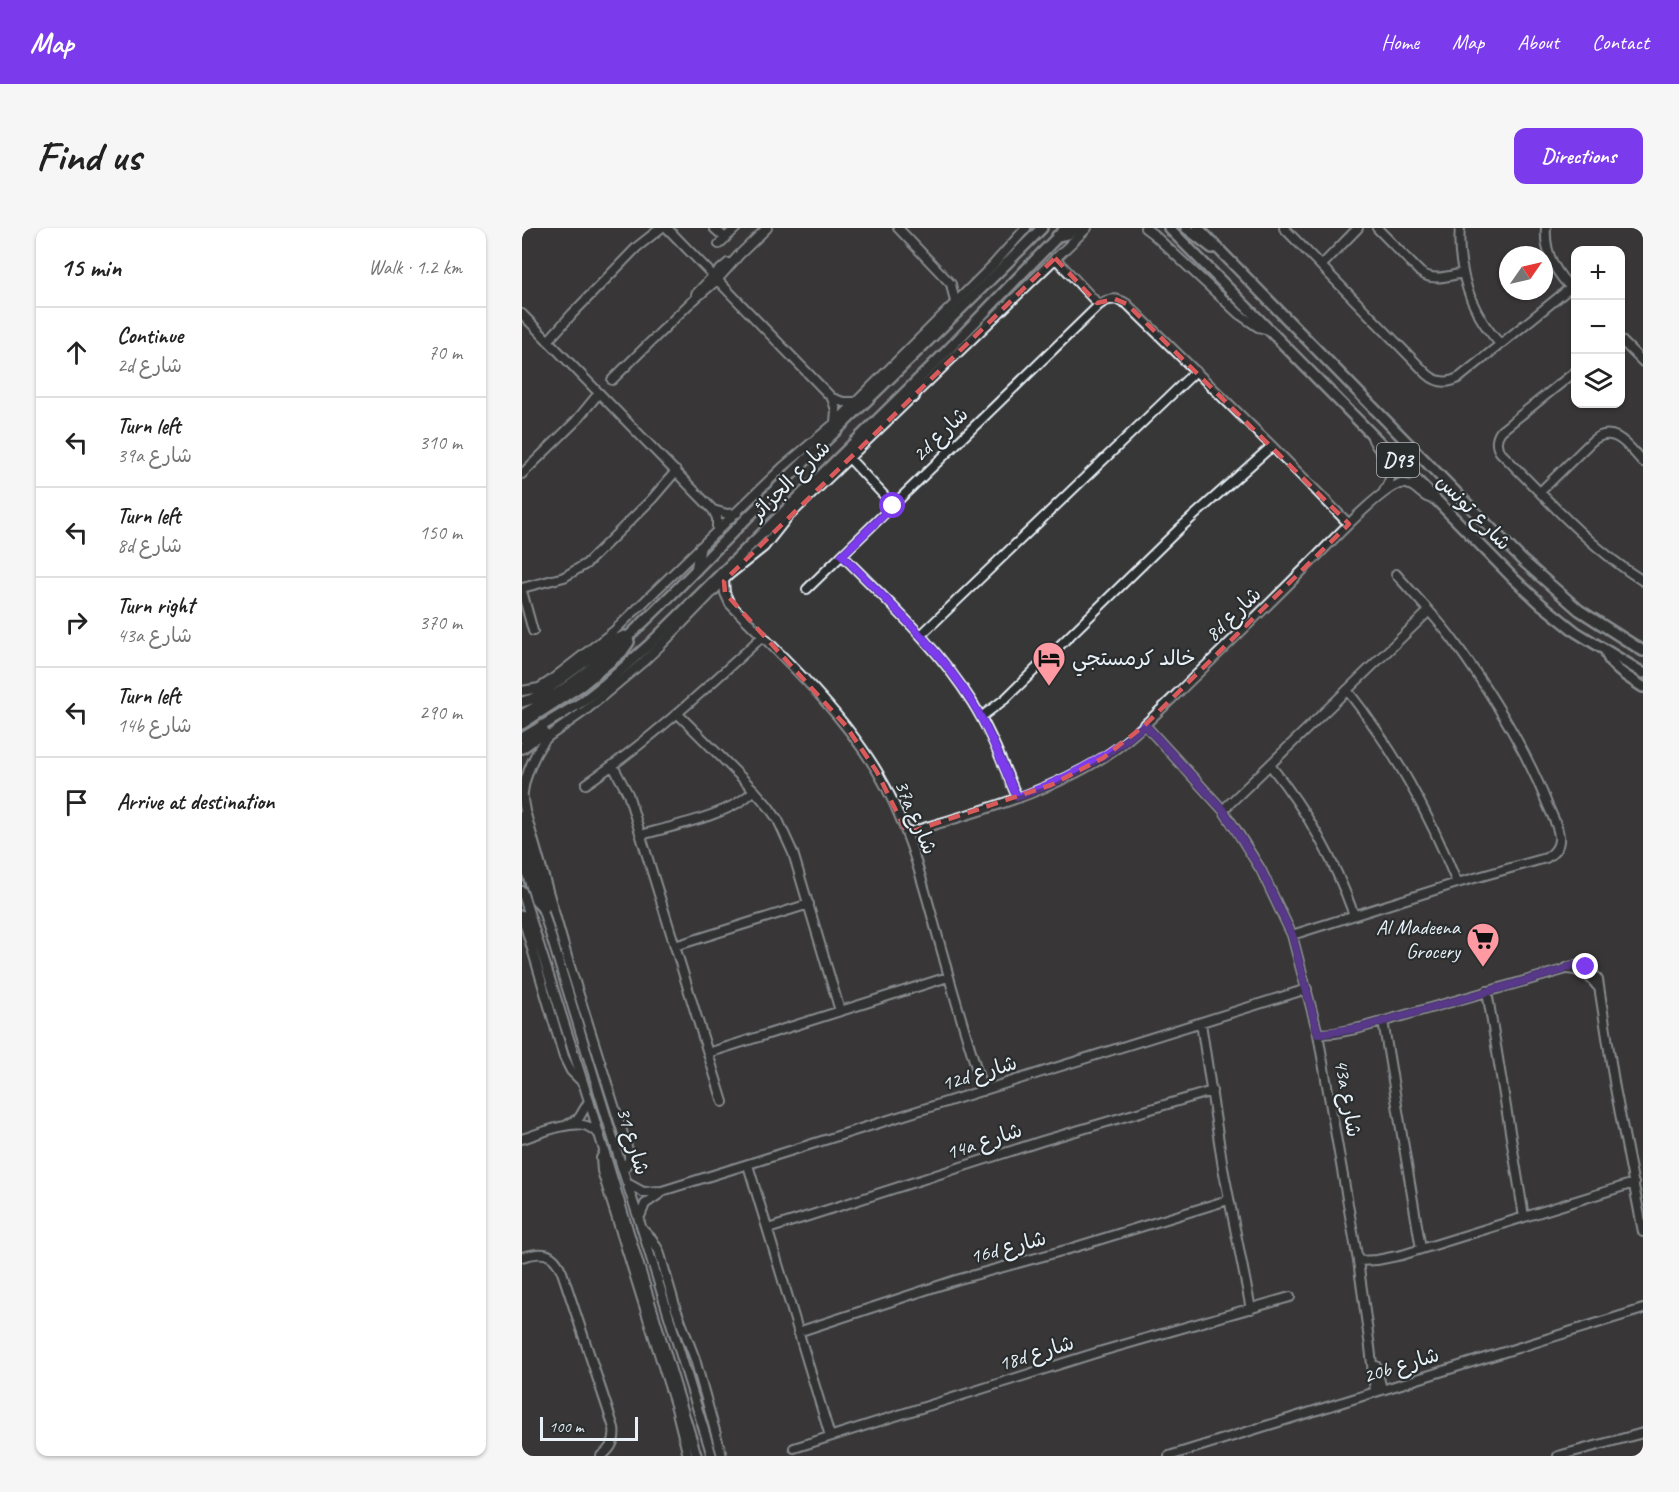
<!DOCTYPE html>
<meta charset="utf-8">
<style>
:root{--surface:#fff;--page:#f6f6f6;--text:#222;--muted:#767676;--line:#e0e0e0;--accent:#7c3aed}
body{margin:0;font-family:Caveat,"Playpen Sans Arabic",sans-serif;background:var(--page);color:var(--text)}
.controls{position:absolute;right:18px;top:18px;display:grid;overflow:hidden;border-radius:12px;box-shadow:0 2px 4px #0004}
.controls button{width:54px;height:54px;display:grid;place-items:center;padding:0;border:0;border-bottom:2px solid var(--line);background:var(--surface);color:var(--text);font:30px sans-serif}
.compass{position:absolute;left:977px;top:18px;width:54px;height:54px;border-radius:50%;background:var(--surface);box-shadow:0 2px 4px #0004;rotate:56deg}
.scale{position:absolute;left:18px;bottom:15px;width:98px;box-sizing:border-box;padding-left:6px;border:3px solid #e8f1f8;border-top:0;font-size:16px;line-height:21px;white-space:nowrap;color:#e8f1f8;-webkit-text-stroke:4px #2a2d2e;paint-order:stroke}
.stop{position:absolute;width:18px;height:18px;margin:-14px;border:4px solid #7c3aed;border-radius:50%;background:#fff}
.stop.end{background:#7c3aed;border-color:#fff;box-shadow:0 2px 6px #0008}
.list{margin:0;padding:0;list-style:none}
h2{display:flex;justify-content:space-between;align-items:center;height:78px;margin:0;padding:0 24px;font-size:26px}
h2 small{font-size:20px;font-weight:400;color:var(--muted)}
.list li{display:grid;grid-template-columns:39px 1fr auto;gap:18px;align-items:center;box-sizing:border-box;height:90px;padding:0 24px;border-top:2px solid var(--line)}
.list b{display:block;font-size:22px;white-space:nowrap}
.list p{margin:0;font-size:20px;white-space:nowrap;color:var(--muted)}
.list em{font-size:20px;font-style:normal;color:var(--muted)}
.icon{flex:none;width:33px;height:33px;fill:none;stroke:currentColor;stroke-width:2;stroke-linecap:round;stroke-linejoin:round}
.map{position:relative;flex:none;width:1121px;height:1228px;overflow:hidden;border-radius:12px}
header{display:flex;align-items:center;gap:36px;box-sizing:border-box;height:84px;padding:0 30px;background:var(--accent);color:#fff}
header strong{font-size:28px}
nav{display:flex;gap:33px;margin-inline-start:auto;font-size:21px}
.intro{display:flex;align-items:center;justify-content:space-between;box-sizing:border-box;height:144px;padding:0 36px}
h1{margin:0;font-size:42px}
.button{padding:15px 27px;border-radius:12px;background:var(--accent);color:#fff;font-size:21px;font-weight:700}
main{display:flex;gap:36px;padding:0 36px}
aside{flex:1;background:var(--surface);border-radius:12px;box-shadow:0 2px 4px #0004}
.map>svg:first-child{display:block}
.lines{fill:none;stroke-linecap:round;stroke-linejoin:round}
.minor-casing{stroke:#e8f1f8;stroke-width:12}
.major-casing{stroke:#e8f1f8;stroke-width:14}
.minor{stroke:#2a2d2e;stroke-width:8}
.major{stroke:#2a2d2e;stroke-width:9}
.route{stroke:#7c3aed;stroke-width:8}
.marked{fill:none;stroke:#da5a5c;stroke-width:4.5;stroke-dasharray:12 8;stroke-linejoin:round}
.labels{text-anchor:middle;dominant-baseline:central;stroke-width:4.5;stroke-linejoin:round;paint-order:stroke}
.shield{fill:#2a2d2e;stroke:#afb6bb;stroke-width:1.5}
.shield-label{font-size:20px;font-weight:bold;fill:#e8f1f8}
.street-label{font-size:21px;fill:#e8f1f8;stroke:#2a2d2e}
.poi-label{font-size:21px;fill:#e8f1f8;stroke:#2a2d2e;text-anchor:start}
</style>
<header>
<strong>Map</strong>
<nav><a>Home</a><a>Map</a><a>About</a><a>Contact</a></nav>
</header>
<div class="intro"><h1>Find us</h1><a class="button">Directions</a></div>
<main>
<aside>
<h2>15 min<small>Walk · 1.2 km</small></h2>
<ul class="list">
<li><svg class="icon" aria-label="ahead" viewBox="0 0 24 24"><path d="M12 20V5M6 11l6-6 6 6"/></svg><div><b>Continue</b><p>2d شارع</p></div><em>70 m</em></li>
<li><svg class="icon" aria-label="left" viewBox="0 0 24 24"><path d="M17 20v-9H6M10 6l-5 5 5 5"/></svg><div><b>Turn left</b><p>39a شارع</p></div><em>310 m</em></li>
<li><svg class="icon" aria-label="left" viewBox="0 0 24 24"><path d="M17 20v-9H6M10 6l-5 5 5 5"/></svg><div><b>Turn left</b><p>8d شارع</p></div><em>150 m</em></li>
<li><svg class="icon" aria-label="right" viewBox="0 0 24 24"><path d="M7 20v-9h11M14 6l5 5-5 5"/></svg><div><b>Turn right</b><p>43a شارع</p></div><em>370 m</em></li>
<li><svg class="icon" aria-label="left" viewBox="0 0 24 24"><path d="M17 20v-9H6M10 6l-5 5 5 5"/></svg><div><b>Turn left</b><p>14b شارع</p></div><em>290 m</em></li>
<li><svg class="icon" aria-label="arrive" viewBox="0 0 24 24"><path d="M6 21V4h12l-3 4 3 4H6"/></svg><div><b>Arrive at destination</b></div></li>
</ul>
</aside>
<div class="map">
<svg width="1121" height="1228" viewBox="0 0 1121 1228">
<rect width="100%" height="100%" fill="#383737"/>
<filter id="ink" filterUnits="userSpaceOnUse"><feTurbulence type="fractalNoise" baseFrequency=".0167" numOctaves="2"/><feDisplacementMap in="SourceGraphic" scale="12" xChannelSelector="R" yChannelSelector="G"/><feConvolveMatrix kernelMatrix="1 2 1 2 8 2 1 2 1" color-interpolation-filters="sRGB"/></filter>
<g filter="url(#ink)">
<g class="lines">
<!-- minor casing -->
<g class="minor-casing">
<path id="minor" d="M145 0 310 170 314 182 313 194
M192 0 203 10
M376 0 429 56 433 74
M623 0 631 6 717 86 736 99 748 102
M762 0 905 146C915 155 926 156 938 149L1048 60
M855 0 898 44C911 54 926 48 941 45
M938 0C935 31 944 68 961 94 966 102 972 109 978 116
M1024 0C1022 27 1035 47 1054 65
M197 16 214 0
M533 30 577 77
M799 38 836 0
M174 66 191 48 206 35
M0 86 191 282 195 290V304
M1098 111 1121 134
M26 113 50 86 115 19 139 0
M1054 143 979 203C974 210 973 218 979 225 1024 270 1067 319 1121 353
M90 152 166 77 195 52 217 27 245 0
M310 170 321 174H333
M849 206C855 231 883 228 862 263
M327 230 371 277
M0 246 54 193 77 165
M1018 264 1070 213C1092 195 1107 219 1121 234
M191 282 205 286 215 285
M320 327C366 374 415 418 450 474 469 504 481 537 495 569
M202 353 203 365 208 376C260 428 317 480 355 543 389 600 403 665 421 727 433 773 448 818 461 863
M0 360 42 349 64 336 130 271 154 243
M285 361 577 77C586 70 595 69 605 76L750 218 827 296
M0 363 11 403
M399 407 674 143
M825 462C873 523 906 583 935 655
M0 463 17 460 28 453 92 403 261 239 313 195 471 37 504 0
M156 486 232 562 246 578 256 592 271 625 318 783
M459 489 483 471 657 301 750 218
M623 497 701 582 713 600 739 642 770 707 796 806 836 1033 848 1119 853 1163
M748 537C786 585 811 629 832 687
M91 538 106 566 201 874
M64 556C129 512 183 461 241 408
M701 582 907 383
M385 605C454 584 536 563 595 520 623 499 647 473 672 449 714 409 755 368 796 327 811 312 859 260 878 256 894 253 899 272 914 271
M119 607C150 598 210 587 232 562
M0 608 16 665
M0 663 67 873 175 1228
M19 676 101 943 120 1001 190 1228
M0 687 42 829 49 843 60 854
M770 707 935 655 1024 630C1033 625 1038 618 1037 608 1036 598 1030 587 1026 578 1003 519 968 463 931 412 914 389 893 368 874 346
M153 718 287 676
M1045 741C1059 742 1067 747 1075 758
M965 763 1002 989
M861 793 899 1021
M679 795 701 940 729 1081
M796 806 813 805 838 800 1041 742C1055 733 1068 738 1076 752L1093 860 1121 1004
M186 825 426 749
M45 897 57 890 67 873
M0 911C16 906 49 892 65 898 69 900 73 903 77 906
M83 923 79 930 80 943 154 1180 166 1228
M226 937 308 1208
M101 943 107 932V925L46 732 3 583C2 577 0 570 1 564 3 548 15 518 27 508L64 482 121 434 141 415 207 347 242 319 265 290 565 0
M105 955 121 964 140 963 785 761
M117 991 123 976 139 965
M246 1001 520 913 690 863
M121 1002 130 1011 137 1023 154 1081 173 1131 200 1228
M0 1029C20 1023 31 1023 40 1044L92 1200C94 1212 89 1221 79 1228
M836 1033 855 1032 880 1027 1112 955
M276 1104 434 1052 547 1021 706 972
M854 1138 860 1161
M272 1220 580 1123 768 1069
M647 1228 1121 1081
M1036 1228 1121 1205"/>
</g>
<!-- major casing -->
<g class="major-casing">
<path id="major" d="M647 0 991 350 1019 376 1054 404 1121 445
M664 0 690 20
M676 0 1000 332 1057 382 1121 423
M535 8 546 6 555 0
M392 169 397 151
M174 342 178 320
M1084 423C1087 440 1108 450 1121 459
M0 474 10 471 19 466 91 413 102 408 106 410 107 414 100 424 60 457 0 496
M0 487C88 439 154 360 225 290 323 193 423 98 520 0
M0 510 60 474 83 456 128 416 423 125 544 0
M0 520 22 504
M0 588 23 671V679L21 681
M0 629 14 672 21 681"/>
</g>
<!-- minor -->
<use href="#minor" class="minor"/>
<!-- major -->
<use href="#major" class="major"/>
</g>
</g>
<g class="lines" filter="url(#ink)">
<!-- route -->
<path class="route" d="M371 278 320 327C366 374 415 418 450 474 469 504 480 537 495 569 543 553 584 530 623 497L701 582 739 642 770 707 796 806 838 800 1041 742C1048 737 1055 735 1064 739"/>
</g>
<!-- marked area -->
<path d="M0 0H1121V1228H0ZM533 30 575 75 593 71 605 76 827 296 623 497 581 530 529 557 385 605 355 544 324 498 203 365 202 353Z" fill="#383737" fill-opacity=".55" fill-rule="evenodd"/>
<path class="marked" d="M533 30 575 75 593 71 605 76 827 296 623 497 581 530 529 557 385 605 355 544 324 498 203 365 202 353Z"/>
<!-- icons -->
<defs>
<g id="hotel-pin" transform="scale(1.725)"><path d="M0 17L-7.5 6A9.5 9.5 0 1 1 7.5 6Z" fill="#ff9aa2" stroke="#2a2d2e"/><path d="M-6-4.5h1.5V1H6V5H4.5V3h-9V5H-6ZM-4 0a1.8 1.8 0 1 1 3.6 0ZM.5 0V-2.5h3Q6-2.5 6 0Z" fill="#111"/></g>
<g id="supermarket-pin" transform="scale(1.725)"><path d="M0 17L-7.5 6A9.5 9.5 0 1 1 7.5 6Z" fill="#ff9aa2" stroke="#2a2d2e"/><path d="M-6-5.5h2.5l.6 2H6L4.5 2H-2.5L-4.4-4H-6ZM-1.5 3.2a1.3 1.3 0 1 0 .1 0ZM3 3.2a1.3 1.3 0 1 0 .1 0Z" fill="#111"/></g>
</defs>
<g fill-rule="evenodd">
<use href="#hotel-pin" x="527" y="430"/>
<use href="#supermarket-pin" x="961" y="711"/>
</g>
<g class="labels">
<!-- shield labels -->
<rect class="shield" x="855" y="215" width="42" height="34" rx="4.5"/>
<g class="shield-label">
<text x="876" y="232">D93</text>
</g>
<!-- street labels -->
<g class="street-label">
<text transform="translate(418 206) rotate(-44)">2d شارع</text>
<text transform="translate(268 252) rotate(-45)">شارع الجزائر</text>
<text transform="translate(952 284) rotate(46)">شارع تونس</text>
<text transform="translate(711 386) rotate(-44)">8d شارع</text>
<text transform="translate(394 589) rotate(67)">37a شارع</text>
<text transform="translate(457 845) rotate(-17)">12d شارع</text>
<text transform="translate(826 870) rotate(80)">43a شارع</text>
<text transform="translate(111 913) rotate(73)">شارع 31</text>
<text transform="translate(462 913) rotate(-18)">14a شارع</text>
<text transform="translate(486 1019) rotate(-15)">16d شارع</text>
<text transform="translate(514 1125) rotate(-17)">18d شارع</text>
<text transform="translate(879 1137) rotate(-17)">20b شارع</text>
</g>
<!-- poi labels -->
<g class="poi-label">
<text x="550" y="430">خالد كرمستجي</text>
<text x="938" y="699" text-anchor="end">Al Madeena<tspan x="938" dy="24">Grocery</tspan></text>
</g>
</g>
</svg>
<div class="controls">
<button>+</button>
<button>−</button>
<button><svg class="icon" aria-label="layers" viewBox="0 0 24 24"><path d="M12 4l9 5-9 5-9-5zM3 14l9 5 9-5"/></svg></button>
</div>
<svg class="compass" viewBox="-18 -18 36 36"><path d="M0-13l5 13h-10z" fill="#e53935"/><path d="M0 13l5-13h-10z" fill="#767676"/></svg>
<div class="scale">100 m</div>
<div class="stop" style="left:371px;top:278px"></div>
<div class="stop end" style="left:1064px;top:739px"></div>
</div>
</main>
